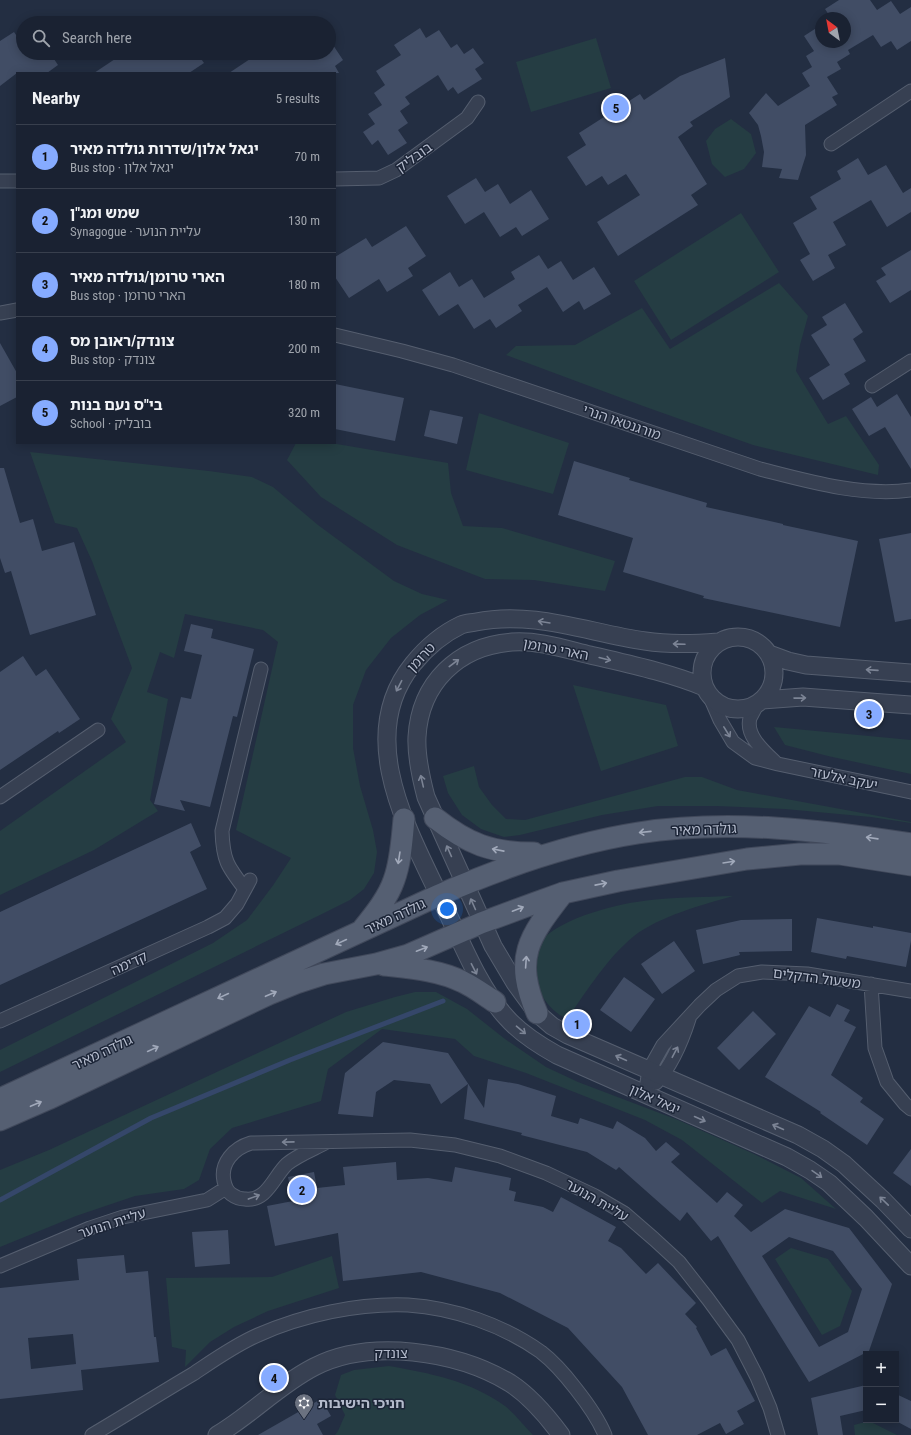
<!DOCTYPE html>
<meta charset="utf-8">
<style>
:root{--surface:#1a2232;--page:#272f3e;--text:#f1f3f6;--muted:#9fa4ac;--line:#383f4d;--accent:#86abff}
body{margin:0;font-family:"Roboto Condensed","Noto Sans Hebrew",sans-serif;background:var(--page);color:var(--text)}
.controls{position:absolute;right:12px;bottom:12px;display:grid;overflow:hidden;border-radius:0px;box-shadow:0 2px 10px #0003}
.controls button{width:36px;height:36px;display:grid;place-items:center;padding:0;border:0;border-bottom:1px solid var(--line);background:var(--surface);color:var(--text);font:20px sans-serif}
.compass{position:absolute;left:815px;top:12px;width:36px;height:36px;border-radius:50%;background:var(--surface);box-shadow:0 2px 10px #0003;rotate:328deg}
.you{position:absolute;left:447px;top:909px;width:14px;height:14px;margin:-10px;border:3px solid #fff;border-radius:50%;background:#1a73e8;box-shadow:0 0 0 6px #1a73e833}
.badge{display:grid;place-items:center;width:26px;height:26px;border-radius:50%;background:var(--accent);color:#111;font-size:13px;font-weight:700}
.pin{position:absolute;translate:-50% -50%;border:2px solid #fff;box-shadow:0 1px 4px #0006}
.list{margin:0;padding:0;list-style:none}
h2{display:flex;justify-content:space-between;align-items:center;height:52px;margin:0;padding:0 16px;font-size:17px}
h2 small{font-size:13px;font-weight:400;color:var(--muted)}
.list li{display:grid;grid-template-columns:26px 1fr auto;gap:12px;align-items:center;box-sizing:border-box;height:64px;padding:0 16px;border-top:1px solid var(--line)}
.list b{display:block;font-size:15px;white-space:nowrap}
.list p{margin:0;font-size:13px;white-space:nowrap;color:var(--muted)}
.list em{font-size:13px;font-style:normal;color:var(--muted)}
.icon{flex:none;width:22px;height:22px;fill:none;stroke:currentColor;stroke-width:2;stroke-linecap:round;stroke-linejoin:round}
.map{position:relative;flex:none;width:911px;height:1435px;overflow:hidden}
.search{position:absolute;background:var(--surface);box-shadow:0 2px 10px #0003;left:16px;top:16px;width:320px;height:44px;display:flex;align-items:center;gap:10px;box-sizing:border-box;padding:0 14px;border-radius:22px;color:var(--muted);font-size:15px}
.panel{position:absolute;background:var(--surface);box-shadow:0 2px 10px #0003;left:16px;top:72px;width:320px;height:372px;border-radius:0px}
.map>svg:first-child{display:block}
.green{fill:#253d43}
.lines{fill:none;stroke-linecap:round;stroke-linejoin:round}
.stream{stroke:#35476a;stroke-width:5}
.building{fill:#414d65;fill-rule:evenodd}
.minor-casing{stroke:#555e6f;stroke-width:15}
.tertiary-casing{stroke:#555e6f;stroke-width:19}
.primary-casing{stroke:#41495b;stroke-width:23}
.minor{stroke:#374052;stroke-width:13}
.tertiary{stroke:#374052;stroke-width:17}
.primary{stroke:#555f72;stroke-width:21}
.oneway{stroke:#7c8495}
.oneway2{stroke:#a1a9ba}
.labels{text-anchor:middle;dominant-baseline:central;stroke-width:3;stroke-linejoin:round;paint-order:stroke}
.street-label{font-size:14px;fill:#b4bbcc;stroke:#1c2537}
.poi-label{font-size:14px;font-weight:bold;fill:#b4bbcc;stroke:#1c2537;text-anchor:start}
</style>
<div class="map">
<svg width="911" height="1435" viewBox="0 0 911 1435">
<rect width="100%" height="100%" fill="#232e42"/>
<!-- green -->
<path class="green" d="M596 38 611 88 531 112 516 62Z
M731 119 751 134 756 153 744 169 725 177 712 164 706 141 715 129Z
M741 213 779 272 671 340 634 281Z
M779 283 808 316 800 345 796 371 828 424 846 416 879 465 878 475 753 445 643 406 506 355 516 346 575 345 642 308 670 349Z
M479 413 569 443 553 494 466 470Z
M296 443H331L448 463 451 493 463 526 502 528 615 561 605 591 534 580 485 579 397 545 321 497 287 460Z
M30 452 209 471 252 477 273 487 318 525 394 581 422 594 448 600 420 615 391 638 366 670 353 705V748L360 786 373 830 377 852 374 873 364 889 350 900 322 914 0 1072V1050L213 943 247 920 274 884 291 858 236 830 278 642 263 630 185 614 174 658 160 652 147 692 168 699 150 800 158 811 94 850 0 895V831L126 742 111 719 132 668 92 561 77 528 55 523Z
M573 685 666 705 678 746 601 771Z
M774 727 911 740V774L828 756 785 745Z
M474 766 479 787 492 805 506 819 525 820 685 777H702L737 790 911 822V823L871 817 785 809 717 806H658L602 815 520 835 504 837 481 829 462 815 448 793 443 776Z
M733 896C702 905 660 916 634 936 607 958 587 991 567 1019 548 1010 538 993 534 972 533 969 532 966 532 963 532 959 538 944 541 941 562 917 620 903 651 900 678 897 706 897 733 896Z
M415 992H436L467 1009 505 1039 546 1067 578 1082 678 1120 754 1154 801 1178 836 1209 780 1191 762 1203 682 1140 645 1120 526 1073 474 1056 455 1039 382 1029 328 1069 321 1101 232 1128 210 1149 199 1180 184 1189 135 1196 76 1216 0 1247V1170L49 1150 346 1012 395 997Z
M791 1248 828 1259 852 1291 840 1326 822 1335 775 1259Z
M332 1256 339 1288 268 1311 234 1327 210 1342 185 1367 186 1350 172 1347 166 1278 272 1277Z
M389 1366C429 1373 471 1381 505 1406 515 1414 524 1426 533 1435H335L338 1431 345 1415 335 1395 341 1375 354 1370Z
M869 1421 897 1435H855L854 1425Z"/>
<g class="lines">
<!-- stream -->
<path class="stream" d="M0 1200 151 1118 290 1060 443 1001"/>
</g>
<!-- building -->
<path class="building" d="M839 0H870L877 10 891 1 900 14 911 7V41L897 50 891 41 881 47 873 35 848 50 850 54 837 62 841 69 827 77 838 94 832 97 837 105 805 125 806 155 798 180 779 178 782 169 762 167 764 152 761 136 758 125 749 113 766 93 778 106 810 86 802 73 812 67 806 56 814 51 804 36 821 25V42H845V18H831L825 9Z
M420 28 426 38 439 30 451 48 457 44 464 54 473 48 484 63 475 69 482 79 458 94 453 87 448 91 438 75 405 97 410 104 400 111 408 123 398 130 407 143 388 155 378 140 372 145 363 132 375 124 368 114 382 105 374 93 385 85 376 71 401 55 394 45Z
M14 32 23 45V53H50L58 65 47 73H17L0 86V41Z
M333 45 343 60 335 66 339 73H229L259 53H329V48Z
M124 53H197L204 63 189 73H94Z
M725 58 730 97 690 122 693 126 678 137 707 184 691 195 698 205 618 256 597 222 640 195 626 174 608 185 602 176 586 186 567 157 586 145 579 133 640 94 644 100 680 76Z
M858 158 868 175 886 165 903 193 911 188V212L887 227 871 200 833 222 846 245 828 255 835 268 813 281 800 260 810 254 793 223 817 209 810 197 841 179 837 171Z
M476 178 485 192 498 184 510 204 531 190 549 219 522 236 516 227 500 237 484 212 465 224 447 196Z
M406 226 426 256 408 268 413 276 387 292 379 279 349 298 335 277V257L366 238 372 247Z
M911 250V290L890 303 876 281 886 275 881 268Z
M539 255 548 269 561 261 573 280 594 267 611 294 584 310 579 301 563 312 547 287 518 305 522 311 496 328 490 319 474 329 458 304 439 316 422 290 450 272 459 287 472 279 484 298 515 279 511 272Z
M845 303 863 332 853 339 866 361 844 374 850 384 823 400 809 378 830 365 811 335 827 325 822 317Z
M0 343 17 373V397L0 406Z
M335 384 404 398 395 441 335 429Z
M897 394 911 417V469L885 427 869 436 852 409 871 397 877 407Z
M430 410 463 417 457 444 424 436Z
M574 461 630 478 629 480 707 503 706 507 783 524V525L858 541 840 627 703 598 704 596 623 572 633 538 558 515Z
M0 468H4L20 523 33 519 42 551 74 542 96 615 30 635 11 571 5 573 0 558Z
M911 533V619L895 622 879 539Z
M191 624 213 629 211 638 254 649 237 717 233 716 210 807 180 800 185 811 154 804 181 697 191 699 202 655 184 651Z
M23 656 36 676 46 669 80 719 59 733 58 731 0 770V672Z
M191 823 201 846 190 852 207 889 0 985V912Z
M817 918 873 928V926L911 933V941L906 967 847 956 846 959 811 952Z
M792 919V951L739 952 740 955 703 964 696 930 741 920Z
M674 941 695 971 662 994 641 964Z
M624 977 655 999 631 1032 600 1010Z
M837 1004 850 1010 844 1021 856 1027 831 1075 863 1098 860 1102 884 1119 867 1145 820 1113 821 1112 765 1077 809 1006 830 1017Z
M753 1011 776 1034 739 1070 717 1048Z
M383 1042 448 1053 484 1108 488 1079 518 1084 556 1096 551 1116 578 1124 580 1118 613 1129 617 1121 645 1138 656 1151 666 1142 680 1154 671 1162 717 1203 727 1192 743 1205 734 1216 751 1232 785 1209 849 1228 892 1284 869 1351 809 1382 718 1236 711 1241 687 1212 680 1221 619 1167 616 1170 587 1152 521 1135 522 1133 464 1119 468 1084 441 1104 430 1084 394 1080 376 1092 373 1117 338 1114 345 1073ZM789 1237 833 1251 862 1289 848 1332 819 1347 762 1256Z
M911 1149V1186L893 1173Z
M396 1162 397 1180 428 1178 452 1182 455 1167 511 1178 509 1190 516 1192 514 1201 543 1207 553 1212 561 1197 616 1227 608 1241 621 1248 646 1274 658 1263 696 1303 685 1314 697 1327 696 1328 711 1356 726 1348 755 1401 737 1411 744 1424 726 1434 720 1423 697 1435H648L622 1387 568 1328 500 1293 421 1272 343 1281 338 1233 275 1246 267 1206 293 1201 288 1177 314 1172 317 1188 345 1185 343 1167Z
M228 1230 230 1264 195 1267 192 1232Z
M124 1255 126 1273 148 1271 154 1337H156L159 1362 81 1370 83 1390 0 1399V1288L79 1280 77 1259ZM73 1334 76 1364 31 1369 28 1338Z
M866 1385V1410L840 1416 843 1435H818L811 1398Z
M896 1394 911 1401V1429L896 1421Z
M321 1399 331 1416 317 1424 323 1435H258Z"/>
<g class="lines">
<!-- minor casing -->
<g class="minor-casing">
<path id="minor" d="M831 144 911 91
M335 179 379 178 396 170 467 118 478 102
M0 181H17
M0 313 17 310
M335 335 402 351 453 365 760 469C807 481 862 497 911 490
M872 386 911 361
M710 697 720 720 733 742 755 758 778 764 911 792
M757 704C755 709 752 714 750 718 745 736 765 752 776 763
M0 797 98 730
M245 889C227 866 223 860 222 831L261 669
M871 984 875 1048 887 1082 905 1104 911 1109
M0 1021 208 927 225 918 237 904 250 880
M656 1083C672 1065 682 1041 689 1019
M645 1095 649 1070 663 1045 700 1005 716 990 738 976 762 972 807 974 911 991
M327 1142C314 1149 298 1155 287 1164 274 1176 267 1202 245 1199 240 1199 235 1197 231 1194 227 1191 225 1186 224 1181 220 1163 234 1148 251 1143L410 1140 455 1145 500 1156 546 1173 595 1196 624 1213 654 1239 679 1262 708 1299 738 1340 757 1377 770 1408 778 1435
M0 1266 90 1228 123 1217 207 1200 226 1188
M92 1435C126 1415 159 1394 193 1374 214 1360 235 1345 258 1335 303 1315 358 1303 408 1305 454 1308 503 1325 541 1352 554 1362 566 1376 576 1389 587 1403 598 1418 605 1435"/>
</g>
<!-- tertiary casing -->
<g class="tertiary-casing">
<path id="tertiary" d="M702 673a36 36 0 1 1 72 0a36 36 0 1 1-72 0Z
M718 642C693 644 670 645 645 641 589 633 533 610 476 622 471 623 466 623 461 625 442 634 426 648 413 664 356 734 405 824 438 893 458 933 477 986 507 1018 521 1034 539 1045 557 1055L787 1157 810 1170 829 1183 866 1218 911 1266
M769 654 788 661 806 665 911 673
M704 687C667 672 628 664 590 655 565 649 538 640 512 642 458 646 420 683 417 737 416 757 421 778 426 797L493 946 515 983 537 1013 552 1026 568 1035 798 1135 823 1149 844 1164 883 1200 911 1229
M762 700 803 697 911 705
M217 1435C251 1415 279 1385 314 1367 370 1338 457 1351 510 1383 530 1396 547 1416 561 1435"/>
</g>
<!-- primary casing -->
<g class="primary-casing">
<path id="primary" d="M435 818C468 844 491 853 534 853
M362 930C374 915 388 898 394 880 401 861 402 839 404 819
M384 965C411 968 439 970 463 982 474 987 484 995 495 1002
M537 1013C513 957 529 937 563 893
M0 1099 439 895C503 867 568 844 638 833 728 819 821 830 911 844
M0 1120 48 1099 269 994 296 983 324 974 376 964 408 955 481 923 535 903 563 893 618 881 747 859 800 854H840L911 865"/>
</g>
<!-- minor -->
<use href="#minor" class="minor"/>
<!-- tertiary -->
<use href="#tertiary" class="tertiary"/>
<!-- primary -->
<use href="#primary" class="primary"/>
</g>
<!-- one-way arrows -->
<defs><path id="oneway-shaft" d="M-6 0H5M1.5-3L5.5 0L1.5 3" fill="none" stroke-width="1.6" stroke-linecap="round" stroke-linejoin="round"/></defs>
<g class="oneway">
<use href="#oneway-shaft" transform="translate(544 622) rotate(-171)"/>
<use href="#oneway-shaft" transform="translate(679 644) rotate(-178)"/>
<use href="#oneway-shaft" transform="translate(605 659) rotate(14)"/>
<use href="#oneway-shaft" transform="translate(454 663) rotate(-37)"/>
<use href="#oneway-shaft" transform="translate(872 670) rotate(-176)"/>
<use href="#oneway-shaft" transform="translate(399 686) rotate(117)"/>
<use href="#oneway-shaft" transform="translate(800 698) rotate(-1)"/>
<use href="#oneway-shaft" transform="translate(727 732) rotate(58)"/>
<use href="#oneway-shaft" transform="translate(422 781) rotate(-103)"/>
<use href="#oneway-shaft" transform="translate(449 851) rotate(-114)"/>
<use href="#oneway-shaft" transform="translate(473 904) rotate(-114)"/>
<use href="#oneway-shaft" transform="translate(474 969) rotate(63)"/>
<use href="#oneway-shaft" transform="translate(521 1030) rotate(40)"/>
<use href="#oneway-shaft" transform="translate(675 1052) rotate(-62)"/>
<use href="#oneway-shaft" transform="translate(621 1058) rotate(-156)"/>
<use href="#oneway-shaft" transform="translate(700 1119) rotate(24)"/>
<use href="#oneway-shaft" transform="translate(778 1127) rotate(-156)"/>
<use href="#oneway-shaft" transform="translate(288 1142) rotate(179)"/>
<use href="#oneway-shaft" transform="translate(817 1174) rotate(35)"/>
<use href="#oneway-shaft" transform="translate(254 1197) rotate(-20)"/>
<use href="#oneway-shaft" transform="translate(884 1201) rotate(-136)"/>
</g>
<g class="oneway2">
<use href="#oneway-shaft" transform="translate(645 832) rotate(174)"/>
<use href="#oneway-shaft" transform="translate(872 838) rotate(-172)"/>
<use href="#oneway-shaft" transform="translate(498 850) rotate(-169)"/>
<use href="#oneway-shaft" transform="translate(399 858) rotate(99)"/>
<use href="#oneway-shaft" transform="translate(729 862) rotate(-9)"/>
<use href="#oneway-shaft" transform="translate(601 884) rotate(-11)"/>
<use href="#oneway-shaft" transform="translate(518 909) rotate(-21)"/>
<use href="#oneway-shaft" transform="translate(341 942) rotate(155)"/>
<use href="#oneway-shaft" transform="translate(422 949) rotate(-21)"/>
<use href="#oneway-shaft" transform="translate(526 962) rotate(-86)"/>
<use href="#oneway-shaft" transform="translate(271 994) rotate(-23)"/>
<use href="#oneway-shaft" transform="translate(223 996) rotate(155)"/>
<use href="#oneway-shaft" transform="translate(153 1049) rotate(-25)"/>
<use href="#oneway-shaft" transform="translate(36 1104) rotate(-23)"/>
</g>
<!-- icons -->
<defs>
<g id="synagogue-pin" transform="scale(1)"><path d="M0 17L-7.5 6A9.5 9.5 0 1 1 7.5 6Z" fill="#6b7280" stroke="#1c2537"/><path d="M0-6.5L5.6 3.2H-5.6ZM0 6.5L5.6-3.2H-5.6Z" fill="#fff"/></g>
</defs>
<g fill-rule="evenodd">
<use href="#synagogue-pin" x="304" y="1403"/>
</g>
<g class="labels">
<!-- street labels -->
<g class="street-label">
<text transform="translate(414 157) rotate(-35)">בובליק</text>
<text transform="translate(622 422) rotate(19)">מורגנטאו הנרי</text>
<text transform="translate(556 649) rotate(11)">הארי טרומן</text>
<text transform="translate(421 657) rotate(-47)">טרומן</text>
<text transform="translate(844 778) rotate(12)">יעקב אלעזר</text>
<text transform="translate(704 829) rotate(-2)">גולדה מאיר</text>
<text transform="translate(395 916) rotate(-25)">גולדה מאיר</text>
<text transform="translate(129 963) rotate(-24)">קדימה</text>
<text transform="translate(817 978) rotate(7)">משעול הדקלים</text>
<text transform="translate(102 1052) rotate(-25)">גולדה מאיר</text>
<text transform="translate(655 1099) rotate(24)">יגאל אלון</text>
<text transform="translate(597 1200) rotate(30)">עליית הנוער</text>
<text transform="translate(112 1223) rotate(-18)">עליית הנוער</text>
<text x="391" y="1353">צונדק</text>
</g>
<!-- poi labels -->
<g class="poi-label">
<text x="318" y="1403">חניכי הישיבות</text>
</g>
</g>
</svg>
<div class="controls">
<button>+</button>
<button>−</button>
</div>
<svg class="compass" viewBox="-18 -18 36 36"><path d="M0-13l5 13h-10z" fill="#e53935"/><path d="M0 13l5-13h-10z" fill="#9fa4ac"/></svg>
<div class="you"></div>
<div class="pin badge" style="left:577px;top:1024px">1</div>
<div class="pin badge" style="left:302px;top:1190px">2</div>
<div class="pin badge" style="left:869px;top:714px">3</div>
<div class="pin badge" style="left:274px;top:1378px">4</div>
<div class="pin badge" style="left:616px;top:108px">5</div>
<div class="search"><svg class="icon" aria-label="search" viewBox="0 0 24 24"><circle cx="10" cy="10" r="6"/><path d="M15 15l6 6"/></svg>Search here</div>
<section class="panel">
<h2>Nearby<small>5 results</small></h2>
<ul class="list">
<li><span class="badge">1</span><div><b>יגאל אלון/שדרות גולדה מאיר</b><p>Bus stop · יגאל אלון</p></div><em>70 m</em></li>
<li><span class="badge">2</span><div><b>שמש ומג&quot;ן</b><p>Synagogue · עליית הנוער</p></div><em>130 m</em></li>
<li><span class="badge">3</span><div><b>הארי טרומן/גולדה מאיר</b><p>Bus stop · הארי טרומן</p></div><em>180 m</em></li>
<li><span class="badge">4</span><div><b>צונדק/ראובן מס</b><p>Bus stop · צונדק</p></div><em>200 m</em></li>
<li><span class="badge">5</span><div><b>בי&quot;ס נעם בנות</b><p>School · בובליק</p></div><em>320 m</em></li>
</ul>
</section>
</div>
